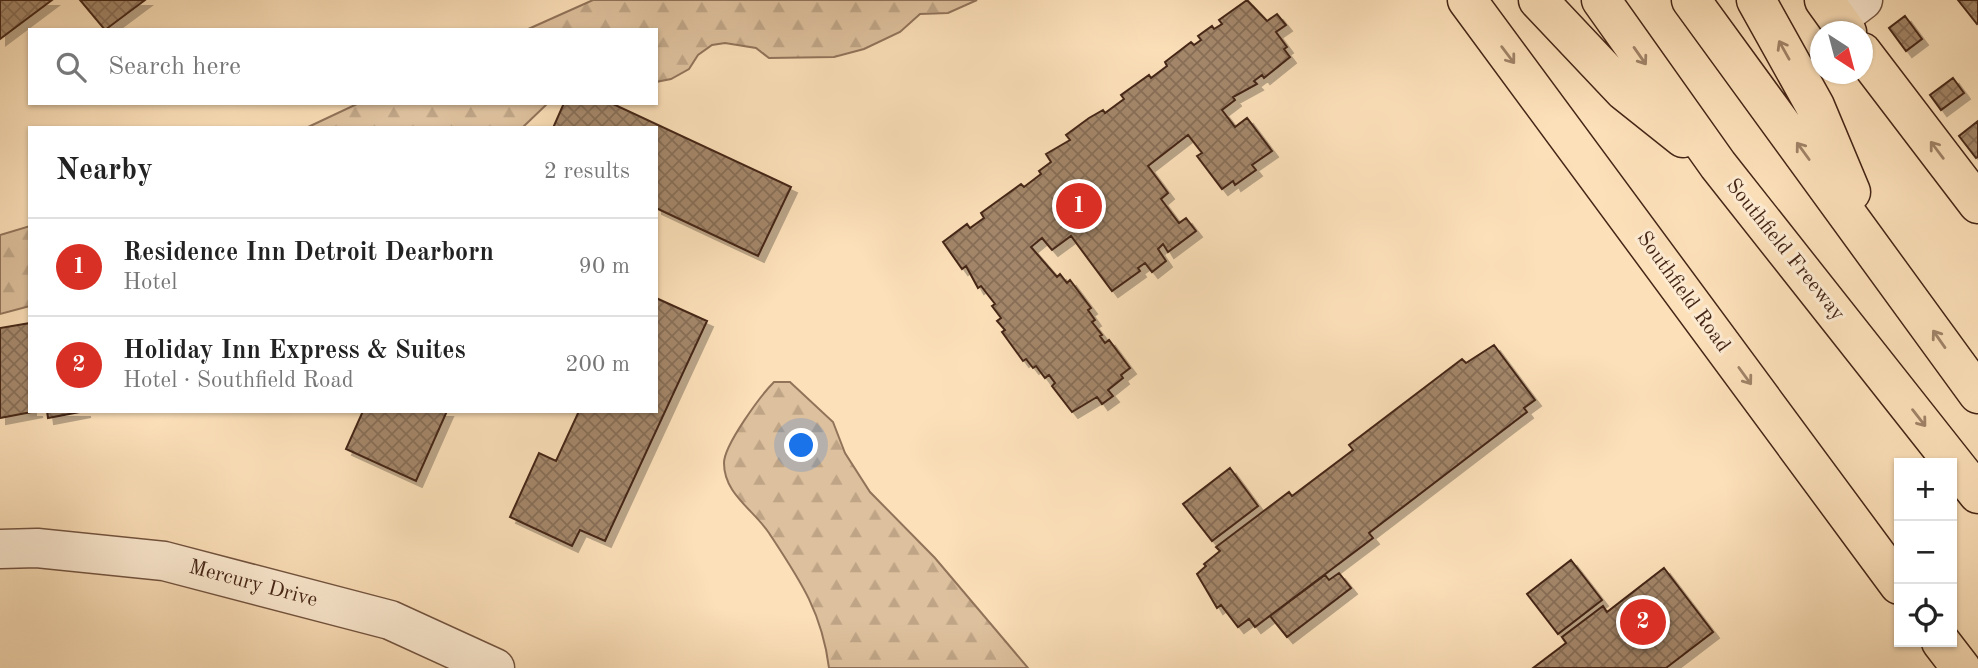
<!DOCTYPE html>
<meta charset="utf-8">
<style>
:root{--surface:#fff;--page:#f2f2f2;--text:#222;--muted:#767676;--line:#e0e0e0;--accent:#d93025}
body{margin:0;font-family:"Old Standard TT",serif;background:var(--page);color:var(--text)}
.controls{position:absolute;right:21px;bottom:21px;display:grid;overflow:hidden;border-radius:0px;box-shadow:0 2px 5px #0004}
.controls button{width:63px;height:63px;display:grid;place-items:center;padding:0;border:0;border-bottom:2px solid var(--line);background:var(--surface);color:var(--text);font:35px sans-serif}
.compass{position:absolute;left:1810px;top:21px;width:63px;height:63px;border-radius:50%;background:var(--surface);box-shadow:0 2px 5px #0004;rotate:144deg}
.you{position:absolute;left:802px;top:446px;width:24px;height:24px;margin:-18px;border:5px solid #fff;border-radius:50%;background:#1a73e8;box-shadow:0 0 0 10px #1a73e833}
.badge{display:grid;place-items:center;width:46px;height:46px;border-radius:50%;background:var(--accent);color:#fff;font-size:23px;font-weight:700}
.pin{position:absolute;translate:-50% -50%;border:4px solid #fff;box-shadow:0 2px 7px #0006}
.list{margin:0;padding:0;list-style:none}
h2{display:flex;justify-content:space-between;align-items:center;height:91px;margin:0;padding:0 28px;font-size:30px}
h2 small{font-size:23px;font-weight:400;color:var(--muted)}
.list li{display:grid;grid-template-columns:46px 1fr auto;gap:21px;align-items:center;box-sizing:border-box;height:98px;padding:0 28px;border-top:2px solid var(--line)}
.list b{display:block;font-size:26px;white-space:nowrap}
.list p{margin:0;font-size:23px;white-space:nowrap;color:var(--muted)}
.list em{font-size:23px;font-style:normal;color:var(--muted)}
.icon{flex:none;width:38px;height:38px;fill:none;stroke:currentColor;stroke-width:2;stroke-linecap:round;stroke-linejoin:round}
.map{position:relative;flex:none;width:1978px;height:668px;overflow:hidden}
.search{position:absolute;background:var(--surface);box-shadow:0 2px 5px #0004;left:28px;top:28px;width:630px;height:77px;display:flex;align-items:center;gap:18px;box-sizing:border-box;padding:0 24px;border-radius:0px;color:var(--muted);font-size:26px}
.panel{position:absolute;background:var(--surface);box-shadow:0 2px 5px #0004;left:28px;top:126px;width:630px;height:287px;border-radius:0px}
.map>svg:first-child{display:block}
.forest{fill:url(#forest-firs);stroke:#91735a;stroke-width:2}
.building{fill:url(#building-cross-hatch);stroke:#452617;stroke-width:2;filter:url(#shadow)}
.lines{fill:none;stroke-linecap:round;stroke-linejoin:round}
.minor-casing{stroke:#735440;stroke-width:41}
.major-casing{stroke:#452617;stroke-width:41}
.highway-casing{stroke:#452617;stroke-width:41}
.minor{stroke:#fdebd2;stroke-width:38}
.major{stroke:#fce0b9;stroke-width:38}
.highway{stroke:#fce0b9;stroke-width:38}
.oneway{stroke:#a08368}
.labels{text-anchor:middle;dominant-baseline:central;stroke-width:6;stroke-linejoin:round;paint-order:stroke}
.street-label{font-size:21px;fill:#452617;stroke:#fdebd2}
</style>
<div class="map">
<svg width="1978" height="668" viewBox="0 0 1978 668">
<defs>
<pattern id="forest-firs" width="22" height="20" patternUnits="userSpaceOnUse" patternTransform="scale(1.75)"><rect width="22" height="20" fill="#ddc09d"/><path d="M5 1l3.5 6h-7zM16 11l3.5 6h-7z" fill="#bfa586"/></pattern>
<pattern id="building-cross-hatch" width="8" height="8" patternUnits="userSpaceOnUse" patternTransform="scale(1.75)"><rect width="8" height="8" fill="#a4876b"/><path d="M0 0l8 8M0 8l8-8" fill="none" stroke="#876e57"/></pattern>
<filter id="shadow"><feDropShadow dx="6" dy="6" stdDeviation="0" flood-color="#0004"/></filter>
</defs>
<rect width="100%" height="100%" fill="#fce0b9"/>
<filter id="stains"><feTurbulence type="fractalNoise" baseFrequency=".00286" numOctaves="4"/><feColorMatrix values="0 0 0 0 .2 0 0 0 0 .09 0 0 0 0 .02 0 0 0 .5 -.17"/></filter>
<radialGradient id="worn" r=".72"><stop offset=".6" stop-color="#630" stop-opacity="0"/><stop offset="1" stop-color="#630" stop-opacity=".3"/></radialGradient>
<!-- forest -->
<path class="forest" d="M593 0H977L948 13 920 14 900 32 864 49 834 57 769 58 756 48 725 43 712 45 698 55 689 69 671 79 656 82V30H526Z
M359 103H548L522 128H306Z
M30 226V306L0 314V235Z
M774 382H790L833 422 845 453 870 492 935 558 1028 668H829C822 612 800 580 769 533 753 509 724 494 724 463 724 445 761 395 774 382Z"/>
<!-- building -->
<path class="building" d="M0 0H52L0 39Z
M80 0H145L105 30Z
M1247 0 1267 21 1277 14 1286 25 1276 32 1287 47 1284 49 1290 57 1264 78 1262 75 1254 81 1257 84 1233 97 1235 100 1222 110 1235 127 1247 118 1272 151 1252 165 1256 170 1235 185 1233 181 1222 189 1197 156 1202 153 1188 135 1148 166 1168 193 1161 199 1179 223 1186 218 1196 231 1168 252 1163 244 1158 249 1166 261 1152 272 1145 263 1138 268 1140 271 1112 291 1071 236 1052 250 1042 238 1031 247 1057 277 1060 274 1067 283 1070 280 1091 308 1088 310 1095 320 1092 322 1102 335 1100 336 1105 343 1109 340 1130 368 1121 375 1123 378 1108 390 1113 396 1102 404 1097 397 1072 412 1052 386 1055 383 1049 375 1045 378 1036 366 1033 368 1026 359 1023 361 1002 332 1005 330 997 321 1001 318 992 306 995 304 981 286 978 288 966 266 962 269 943 242 967 224 970 228 984 218 981 213 1021 184 1024 187 1041 174 1039 171 1051 162 1046 154 1070 140 1066 135 1089 118 1103 110 1105 113 1124 99 1121 95 1149 75 1151 78 1167 66 1165 62 1191 42 1194 45 1201 40 1198 36 1212 26 1214 29 1222 24 1219 20Z
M1958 0H1978V23L1977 24Z
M1905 16 1922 39 1906 51 1889 28Z
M1953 78 1964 93 1941 110 1930 95Z
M564 103H611L791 187 758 256 656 208V128H553Z
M1978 121V157L1976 158 1959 136Z
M656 298 707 321 605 541 580 530 572 546 510 517 539 453 556 461 579 411H656Z
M30 323V411H37L0 418V328Z
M1494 345 1535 400 1524 408 1527 412 1369 533 1373 538 1255 627 1249 619 1238 627 1221 605 1217 608 1197 574 1206 566 1204 564 1220 551 1216 547 1289 492 1292 496 1353 450 1349 445 1462 359 1466 363Z
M47 411H85L48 418Z
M363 411H447L416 481 346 449Z
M1230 468 1258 506 1212 541 1183 504Z
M1571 560 1602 600 1558 634 1527 594Z
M1664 568 1713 632 1666 668H1533L1566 643 1562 637 1603 606 1607 612Z
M1339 573 1351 588 1287 637 1270 616 1325 575 1329 580Z"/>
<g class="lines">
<!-- minor casing -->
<g class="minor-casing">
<path id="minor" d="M1838 19 1863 0
M0 549 37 548 164 561 390 620 495 668"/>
</g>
<!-- major casing -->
<g class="major-casing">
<path id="major" d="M1467 0 1899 585
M1824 0 1847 32
M1862 52 1978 204
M1941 642 1961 668"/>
</g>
<!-- highway casing -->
<g class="highway-casing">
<path id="highway" d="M1538 0 1624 91 1683 138
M1601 0 1718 165 1978 494
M1691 0 1978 394
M1756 0 1815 106 1851 192"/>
</g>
<!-- minor -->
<use href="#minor" class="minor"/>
<!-- major -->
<use href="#major" class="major"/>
<!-- highway -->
<use href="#highway" class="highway"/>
</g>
<!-- one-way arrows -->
<defs><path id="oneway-shaft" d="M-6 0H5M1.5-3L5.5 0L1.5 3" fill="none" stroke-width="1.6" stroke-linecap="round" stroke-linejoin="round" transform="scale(1.75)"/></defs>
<g class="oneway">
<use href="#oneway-shaft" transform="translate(1784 50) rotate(-119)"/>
<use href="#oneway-shaft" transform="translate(1508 55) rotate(53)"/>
<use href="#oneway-shaft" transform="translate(1640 56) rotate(55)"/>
<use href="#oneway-shaft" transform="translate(1937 150) rotate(-127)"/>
<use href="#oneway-shaft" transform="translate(1803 151) rotate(-126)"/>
<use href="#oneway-shaft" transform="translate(1939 339) rotate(-125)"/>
<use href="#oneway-shaft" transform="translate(1745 376) rotate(54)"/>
<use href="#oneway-shaft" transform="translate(1919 418) rotate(52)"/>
</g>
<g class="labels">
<!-- street labels -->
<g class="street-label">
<text transform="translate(1785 250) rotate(51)">Southfield Freeway</text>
<text transform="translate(1683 292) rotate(54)">Southfield Road</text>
<text transform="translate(253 584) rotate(15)">Mercury Drive</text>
</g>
</g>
<rect width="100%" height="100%" filter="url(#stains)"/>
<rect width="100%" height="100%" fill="url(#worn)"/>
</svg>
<div class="controls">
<button>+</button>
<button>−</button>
<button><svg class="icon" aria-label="locate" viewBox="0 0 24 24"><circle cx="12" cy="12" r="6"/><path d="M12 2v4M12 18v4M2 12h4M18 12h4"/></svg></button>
</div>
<svg class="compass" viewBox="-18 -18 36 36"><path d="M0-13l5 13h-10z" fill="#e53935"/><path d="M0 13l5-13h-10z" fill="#767676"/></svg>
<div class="you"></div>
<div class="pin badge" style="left:1079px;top:206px">1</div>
<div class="pin badge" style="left:1643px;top:622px">2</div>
<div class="search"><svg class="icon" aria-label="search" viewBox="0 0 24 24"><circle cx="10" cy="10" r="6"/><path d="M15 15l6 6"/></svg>Search here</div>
<section class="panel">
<h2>Nearby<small>2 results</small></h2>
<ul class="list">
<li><span class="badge">1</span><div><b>Residence Inn Detroit Dearborn</b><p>Hotel</p></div><em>90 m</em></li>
<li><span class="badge">2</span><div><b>Holiday Inn Express &amp; Suites</b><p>Hotel · Southfield Road</p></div><em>200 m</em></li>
</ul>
</section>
</div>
